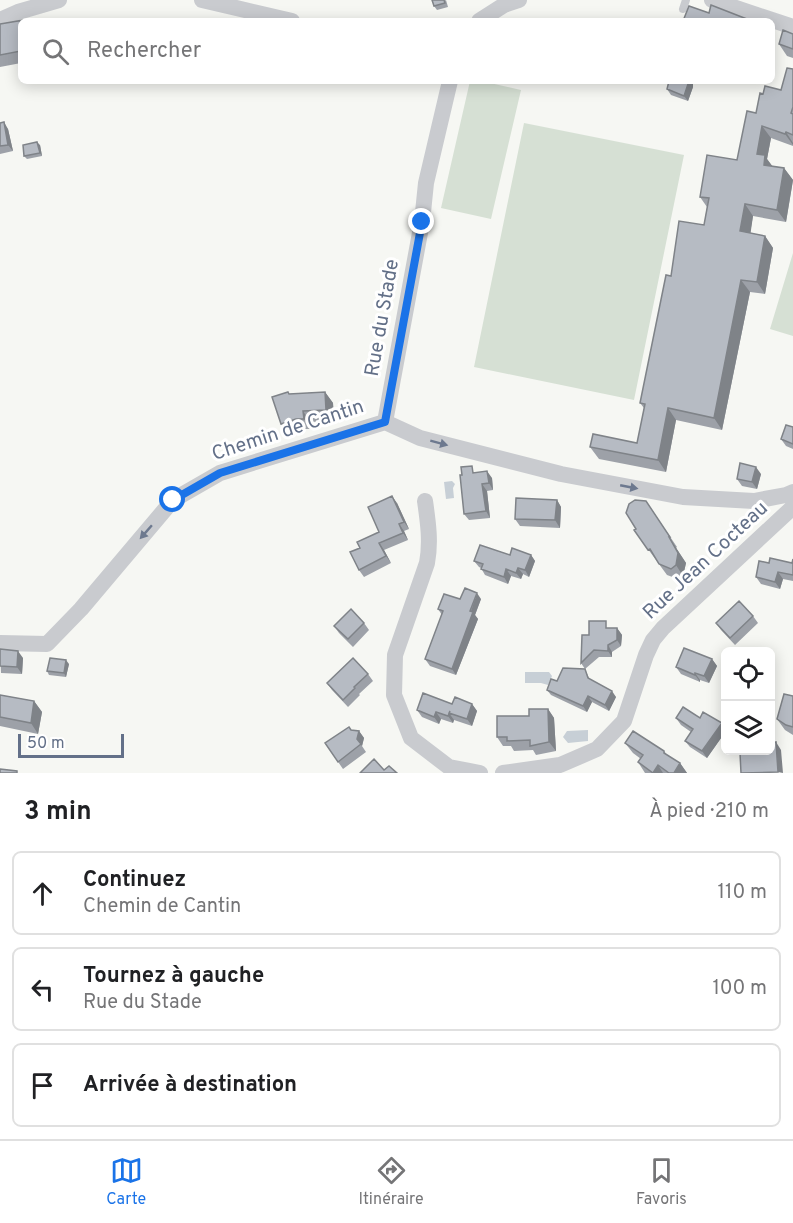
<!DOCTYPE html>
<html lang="fr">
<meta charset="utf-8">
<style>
:root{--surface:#fff;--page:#f2f2f2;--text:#202124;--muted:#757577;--line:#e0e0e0;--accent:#1a73e8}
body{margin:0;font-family:Overpass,sans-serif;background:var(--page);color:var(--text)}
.controls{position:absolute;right:18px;bottom:18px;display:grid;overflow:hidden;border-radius:9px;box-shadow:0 3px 15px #0003}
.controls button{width:54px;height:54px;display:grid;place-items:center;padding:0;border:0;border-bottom:2px solid var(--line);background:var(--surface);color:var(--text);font:30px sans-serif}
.scale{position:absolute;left:18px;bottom:15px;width:106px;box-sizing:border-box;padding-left:6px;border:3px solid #637088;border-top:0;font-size:16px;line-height:21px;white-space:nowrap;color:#637088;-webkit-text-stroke:4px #fff;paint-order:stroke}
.stop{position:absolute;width:18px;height:18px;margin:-14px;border:4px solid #1a73e8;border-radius:50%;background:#fff}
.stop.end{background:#1a73e8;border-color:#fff;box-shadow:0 2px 6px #0008}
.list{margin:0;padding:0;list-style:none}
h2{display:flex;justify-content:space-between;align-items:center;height:78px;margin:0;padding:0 24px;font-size:26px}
h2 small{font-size:20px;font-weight:400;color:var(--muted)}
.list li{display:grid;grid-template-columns:39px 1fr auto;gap:18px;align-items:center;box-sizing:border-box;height:84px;margin:0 12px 12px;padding:0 12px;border:2px solid var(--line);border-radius:9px}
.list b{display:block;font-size:22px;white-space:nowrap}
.list p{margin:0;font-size:20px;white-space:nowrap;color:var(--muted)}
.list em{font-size:20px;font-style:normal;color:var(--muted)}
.icon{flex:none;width:33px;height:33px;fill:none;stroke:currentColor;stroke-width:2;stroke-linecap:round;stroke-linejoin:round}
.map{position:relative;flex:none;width:793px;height:773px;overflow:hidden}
.search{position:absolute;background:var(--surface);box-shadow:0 3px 15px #0003;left:18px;right:18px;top:18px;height:66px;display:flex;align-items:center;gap:15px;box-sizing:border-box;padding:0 21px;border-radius:9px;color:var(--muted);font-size:22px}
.sheet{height:366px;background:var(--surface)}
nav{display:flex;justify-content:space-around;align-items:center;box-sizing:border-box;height:84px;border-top:2px solid var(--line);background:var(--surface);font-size:16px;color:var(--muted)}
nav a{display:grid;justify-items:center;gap:3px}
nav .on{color:var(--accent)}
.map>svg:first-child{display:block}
.green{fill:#d6e0d4}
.water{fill:#c7cfd6}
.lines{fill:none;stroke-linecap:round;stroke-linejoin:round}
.lane{stroke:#c9cbcf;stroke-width:8}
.street{stroke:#c9cbcf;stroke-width:16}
.wall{fill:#9da1a8}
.shaded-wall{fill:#7f8388}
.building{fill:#b6bbc3;stroke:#7f8388;stroke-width:1.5}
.oneway{fill:#6d798f}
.route{stroke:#1a73e8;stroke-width:8}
.labels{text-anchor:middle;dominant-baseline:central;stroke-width:6;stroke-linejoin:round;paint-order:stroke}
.street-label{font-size:20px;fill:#637088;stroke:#fff}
</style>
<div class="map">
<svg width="793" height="773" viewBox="0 0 793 773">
<rect width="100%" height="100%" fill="#f6f7f3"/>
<!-- green -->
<path class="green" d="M470 81H481L521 90 491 219 441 208Z
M524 123 684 155 634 400 474 367Z
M793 253V336L770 329Z"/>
<!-- water -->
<path class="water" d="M452 481 455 484 453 488 454 498 446 499 444 482Z
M525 672H549L552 676 548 685 541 683H525Z
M588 730V741L568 743 563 737 567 731Z"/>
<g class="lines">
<!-- lane -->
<path class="lane" d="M683 9 686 0"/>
<!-- street -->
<path class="street" d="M202 0 292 21
M712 0 793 27
M0 20 18 12 59 0
M479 21 504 5 519 0
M385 422 422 222 426 183 450 81
M425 501C428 522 431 542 427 563L395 655 394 695 411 738 449 767 480 773
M0 643 47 644 81 609 173 500 220 473 385 422 420 438 561 474 683 497 754 501 786 495 793 492
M503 773 560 765 597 749 624 721 646 655 653 640 663 628 793 507"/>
</g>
<!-- wall -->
<path class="wall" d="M446 0 448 7 437 10 434 6Z
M24 20V21H21V63L0 67V24Z
M793 34V58L787 56 779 44Z
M793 69V146L771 138 767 159 772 166 784 168 793 180 786 222 753 216 750 233 765 236 773 248 765 294 750 292 722 430 676 420 666 472 599 459 590 447 637 443 644 408 640 403 671 276 704 225 707 207 700 197 737 160 756 113 763 94 781 90Z
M693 82V87L688 101 671 95 667 89Z
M0 123 8 129 13 151 0 154Z
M40 145 42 156 27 159 24 156Z
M325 392 333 403 334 421 310 422 312 429H304L289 434 281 424 289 394Z
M793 427V449L786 446 781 439Z
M477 473 492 478 493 490 487 491 490 518 469 520 464 514Z
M761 474 757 489 742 486 737 479Z
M557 500 561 507 560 528 520 526 515 519Z
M646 501 677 547 676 548 686 563 683 576 678 579 667 575 634 530 636 529Z
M397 503 409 529 404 531 408 540 384 550 391 563 364 577 359 570 379 532Z
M510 555H531L535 561 529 577 523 574 521 579 511 576 508 584 485 575 481 568 479 567 474 561Z
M793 559V581L783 579 780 589 761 584 756 577 769 563H792Z
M460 599H481L475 615 478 619 456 675 430 666 425 659 442 615 438 609Z
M753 616 758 623 735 645 721 630 716 623Z
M364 623 369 630 353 647 339 633 334 626Z
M610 628H617L622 635 621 646 612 652V657H599L585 669 581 663 589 635Z
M0 649 23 658 22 674 1 673Z
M712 659 717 666 709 683 700 680V682L681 674 676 667Z
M69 664 66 677 49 675 47 671Z
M585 669 590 680 616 697 609 711 592 702 587 712 551 695 547 690 557 681Z
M368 674 373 681 359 694 360 695 348 707 332 690 327 683Z
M0 695 34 701 42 712 38 734 0 726Z
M793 696V735L785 730 777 719Z
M452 704H472L477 711 472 726 454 720 453 723 441 719 439 724 422 717 417 710Z
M548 709 554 718 556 751 536 755 533 750 514 751 511 746H503L497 737 529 716Z
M676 718H700L722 723 726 728V731L707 758 690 747 685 741 691 732 681 725Z
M351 730 359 731 364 738 362 746 366 752 343 769 325 743Z
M625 743 664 751 667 755 680 763 687 773H645L638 762 641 759 633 753Z"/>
<!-- shaded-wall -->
<path class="shaded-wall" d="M689 81H692L693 82V87L688 101 684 96Z
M4 122 8 129 13 151 8 145Z
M762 126 771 138 767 159 773 167 772 177 757 154Z
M786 132 793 143V145L785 134Z
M37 142 40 145 42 156 40 153Z
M784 168 793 180 786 222 777 210Z
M745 204 753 216 749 244 740 231Z
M765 236 773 248 765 294 757 282Z
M741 280 750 292 722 430 714 418Z
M325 392 333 403 334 421 326 410Z
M668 408 676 420 666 472 658 460Z
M303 411 310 422 312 429 304 419Z
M756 467 761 474 757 489 752 482Z
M487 471 492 478 493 490 489 483Z
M482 484 487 491 490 518 486 511Z
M392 496 397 503 409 529 404 522Z
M557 500 561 507 560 528 555 520Z
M399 524 404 531 408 540 403 533Z
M669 537 686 563 683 576 676 565Z
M379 543 384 550 391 563 386 556Z
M531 555 535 561 529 577 525 570Z
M518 568 523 574 521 579 516 573Z
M506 569 511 576 508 584 504 577Z
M778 572 783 579 780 589 775 582Z
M477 593 481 599 475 615 478 619 456 675 452 669Z
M617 628 622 635 621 646 617 640Z
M608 645 612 652V657L608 651Z
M18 651 23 658 22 674 17 667Z
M712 659 717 666 709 683 704 676Z
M66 660 69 664 66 677 64 673Z
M695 673 700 680V682L695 675Z
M612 691 616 697 609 711 605 705Z
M588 696 592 702 587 712 583 706Z
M34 701 42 712 38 734 31 723Z
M472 704 477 711 472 726 467 719Z
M548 709 554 718 556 751 549 742Z
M436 712 441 719 439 724 434 717Z
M449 713 454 720 453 723 448 716Z
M722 723 726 728V731L707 758 702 751Z
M359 731 364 738 362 746 357 739Z
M776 742 781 750 783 773 778 772Z
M680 763 687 773H674Z
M658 765 663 773H653Z"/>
<!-- building -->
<path class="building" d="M432 0H444L445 3 434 6Z
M711 5 752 21H683L689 6 709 13Z
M24 20V21H21V51L0 55V24Z
M783 30 793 34V49L779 44Z
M787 68 793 69V107L791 113 793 114V135L786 132 785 134 762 126 757 154 765 155 764 165 784 168 777 210 745 204 740 231 765 236 757 282 741 280 714 418 668 408 658 460 590 447 593 434 637 443 645 404 640 403 666 275 671 276 679 221 704 225 709 198 700 197 707 155 737 160 747 111 756 113 760 93 763 94 765 86 781 90Z
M669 81H689L684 96 667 89Z
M4 122 8 145 0 146V123Z
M37 142 40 153 24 156 23 145Z
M288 392 289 394 325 392 326 410 303 411 304 419H296L281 424 272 397Z
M786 425 793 427V444L781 439Z
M740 463 756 467 752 482 737 479Z
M472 466 473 473 487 471 489 483 482 484 486 511 464 514 460 475H462L461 467Z
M392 496 404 522 399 524 403 533 379 543 386 556 359 570 350 552 360 548 357 542 379 532 368 507Z
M516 498 557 500 555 520 515 519Z
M635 500 646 501 670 537H669L678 553 676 565 671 569 659 564 650 549 648 550 634 530 636 529 626 513 629 504Z
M480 545 510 555 512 548 531 555 525 570 518 568 516 573 506 569 504 577 481 569 483 564 474 561Z
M770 558 792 563 793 559V575L778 572 775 582 756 577 759 561 769 563Z
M465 588 477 593 470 611 473 612 452 669 425 659 443 611 438 609 444 594 460 599Z
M739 601 753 616 730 638 716 623Z
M351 609 364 623 348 639 334 626Z
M589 621H606V628H617V640L608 645V651L594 650 581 663 582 635H589Z
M684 648 712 659 704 676 695 673V675L676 667Z
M0 649 18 651 17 667 0 666Z
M50 658 66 660 64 673 47 671Z
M353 658 368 674 354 687 355 688 343 700 327 683Z
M563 668 585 669 588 678 612 691 605 705 588 696 583 706 547 690 551 679 557 681Z
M423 693 452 704 455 697 472 704 467 719 449 713 450 711 448 716 436 712 434 717 417 710Z
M784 694 793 696V727L786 725 777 719Z
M0 695 34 701 31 723 0 717Z
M683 707 700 718 703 712 722 723 702 751 685 741 693 729 676 718Z
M529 709H548L549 742 530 746V740L507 741V737H497V716H529Z
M349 727 351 730 359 731 357 739 361 744 338 762 325 743Z
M633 731 664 751V753L680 763 674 773H669L658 765 653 773 638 762 643 755 625 743Z
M776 742 778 772 741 773 740 753 771 750V743Z
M374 759 384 770 389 766 397 773H360Z
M0 769 17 771V773H0Z"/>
<!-- one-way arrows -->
<defs><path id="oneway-solid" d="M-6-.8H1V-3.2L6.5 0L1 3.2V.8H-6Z" transform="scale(1.5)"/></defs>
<g class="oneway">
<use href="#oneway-solid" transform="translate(439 443) rotate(15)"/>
<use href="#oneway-solid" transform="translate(629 487) rotate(11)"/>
<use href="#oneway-solid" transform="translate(146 532) rotate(131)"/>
</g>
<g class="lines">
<!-- route -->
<path class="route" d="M173 500 220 473 385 422 422 222"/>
</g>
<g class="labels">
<!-- street labels -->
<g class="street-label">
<text transform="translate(383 318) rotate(-80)">Rue du Stade</text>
<text transform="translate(288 431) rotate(-18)">Chemin de Cantin</text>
<text transform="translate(706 561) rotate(-43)">Rue Jean Cocteau</text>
</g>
</g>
</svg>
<div class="controls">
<button><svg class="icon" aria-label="locate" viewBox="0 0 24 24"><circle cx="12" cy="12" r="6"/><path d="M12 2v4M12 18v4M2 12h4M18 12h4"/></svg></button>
<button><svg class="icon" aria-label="layers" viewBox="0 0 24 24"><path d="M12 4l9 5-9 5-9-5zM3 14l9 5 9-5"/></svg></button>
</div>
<div class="scale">50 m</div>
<div class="stop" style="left:173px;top:500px"></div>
<div class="stop end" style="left:422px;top:222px"></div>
<div class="search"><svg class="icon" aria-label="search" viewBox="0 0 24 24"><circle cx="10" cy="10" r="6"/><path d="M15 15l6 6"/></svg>Rechercher</div>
</div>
<section class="sheet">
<h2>3 min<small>À pied · 210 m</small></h2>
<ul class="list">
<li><svg class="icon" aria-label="ahead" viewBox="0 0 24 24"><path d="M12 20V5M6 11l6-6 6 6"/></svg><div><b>Continuez</b><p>Chemin de Cantin</p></div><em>110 m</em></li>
<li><svg class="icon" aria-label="left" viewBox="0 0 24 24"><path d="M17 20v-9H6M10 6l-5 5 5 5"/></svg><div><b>Tournez à gauche</b><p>Rue du Stade</p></div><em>100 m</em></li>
<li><svg class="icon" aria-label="arrive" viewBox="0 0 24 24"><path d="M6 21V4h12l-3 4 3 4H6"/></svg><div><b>Arrivée à destination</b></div></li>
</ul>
</section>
<nav>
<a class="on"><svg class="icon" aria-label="map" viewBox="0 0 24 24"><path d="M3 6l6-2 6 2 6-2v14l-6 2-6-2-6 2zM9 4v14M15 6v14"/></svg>Carte</a>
<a><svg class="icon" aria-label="directions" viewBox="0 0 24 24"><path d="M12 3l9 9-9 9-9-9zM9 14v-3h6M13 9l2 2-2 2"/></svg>Itinéraire</a>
<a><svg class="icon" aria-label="saved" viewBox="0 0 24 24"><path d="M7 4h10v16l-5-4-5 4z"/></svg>Favoris</a>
</nav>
